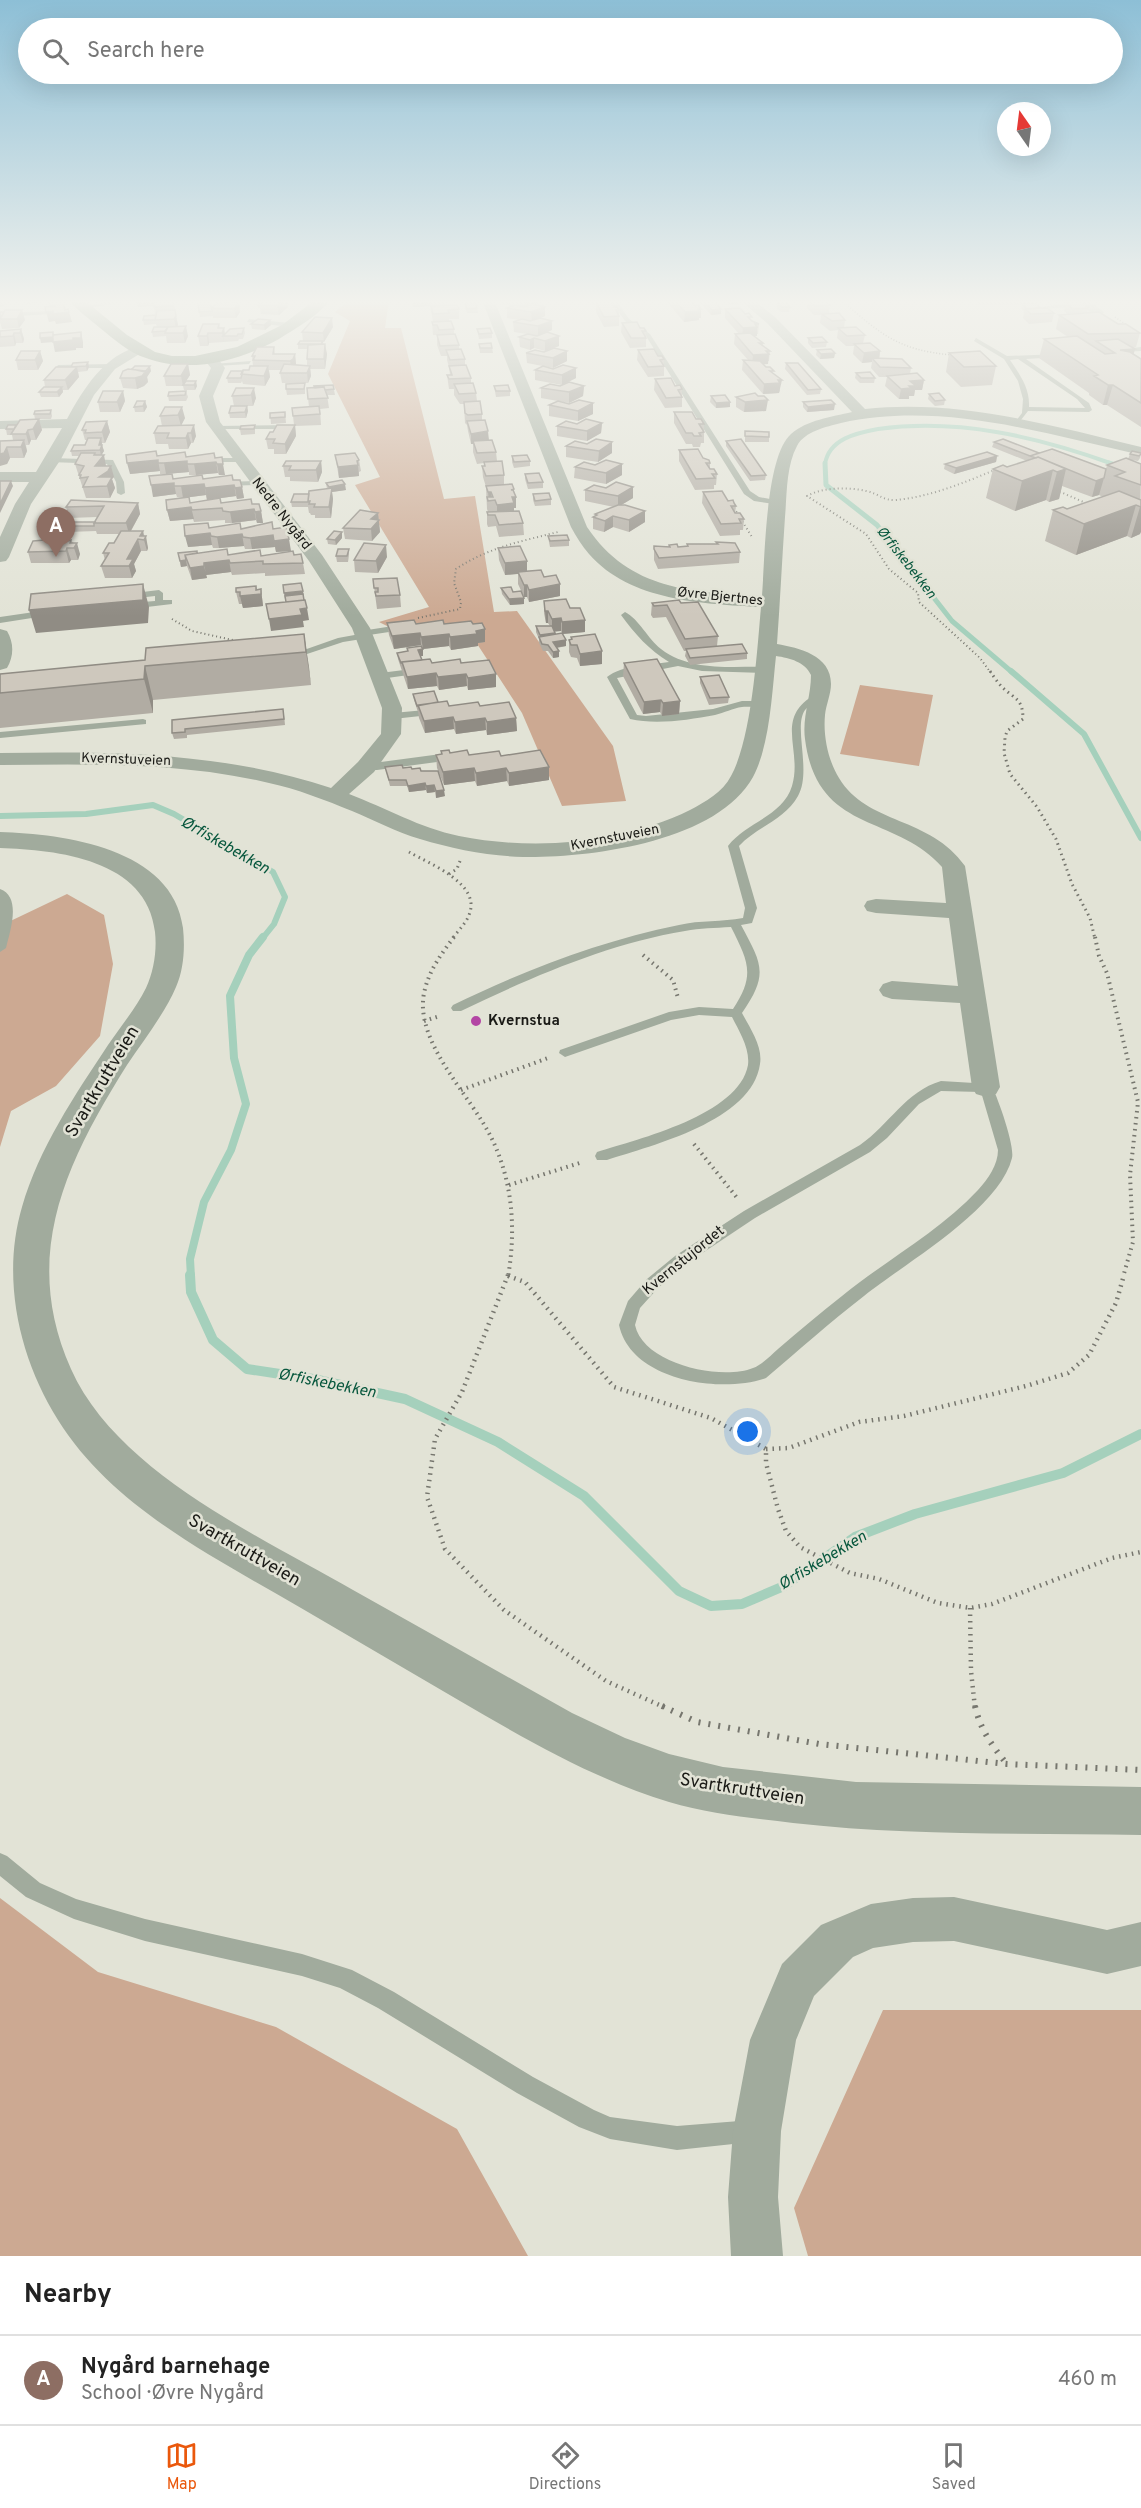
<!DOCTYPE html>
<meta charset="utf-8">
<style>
:root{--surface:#fff;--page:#f6f6f6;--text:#222;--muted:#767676;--line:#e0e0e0;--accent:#ea580c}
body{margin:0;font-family:Overpass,sans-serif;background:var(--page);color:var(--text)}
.compass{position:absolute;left:997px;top:102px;width:54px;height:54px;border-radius:50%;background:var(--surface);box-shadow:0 6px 24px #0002;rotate:346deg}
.you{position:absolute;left:748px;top:1432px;width:21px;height:21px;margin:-15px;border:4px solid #fff;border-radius:50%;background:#1a73e8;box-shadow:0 0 0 9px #1a73e833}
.badge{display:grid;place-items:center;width:39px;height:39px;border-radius:50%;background:var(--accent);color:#fff;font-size:20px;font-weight:700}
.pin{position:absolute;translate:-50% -50px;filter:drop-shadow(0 2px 3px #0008)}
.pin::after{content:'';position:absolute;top:32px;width:21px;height:18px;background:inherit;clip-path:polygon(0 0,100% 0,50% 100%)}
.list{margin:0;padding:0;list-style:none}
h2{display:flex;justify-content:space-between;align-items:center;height:78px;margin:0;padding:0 24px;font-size:26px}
h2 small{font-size:20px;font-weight:400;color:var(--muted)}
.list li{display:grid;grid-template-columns:39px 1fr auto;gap:18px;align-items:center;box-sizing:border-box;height:90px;padding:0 24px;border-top:2px solid var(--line)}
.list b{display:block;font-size:22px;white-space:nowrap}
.list p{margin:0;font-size:20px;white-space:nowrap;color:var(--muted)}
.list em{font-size:20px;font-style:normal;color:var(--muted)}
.icon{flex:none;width:33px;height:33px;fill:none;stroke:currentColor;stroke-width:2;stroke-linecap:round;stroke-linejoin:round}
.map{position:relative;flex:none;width:1141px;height:2256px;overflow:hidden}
.search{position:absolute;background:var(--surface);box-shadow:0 6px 24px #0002;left:18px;right:18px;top:18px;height:66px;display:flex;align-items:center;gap:15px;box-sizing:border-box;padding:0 21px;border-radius:33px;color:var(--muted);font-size:22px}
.sheet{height:168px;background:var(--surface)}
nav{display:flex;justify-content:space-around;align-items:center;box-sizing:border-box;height:84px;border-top:2px solid var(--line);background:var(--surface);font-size:16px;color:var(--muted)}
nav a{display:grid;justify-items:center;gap:3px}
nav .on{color:var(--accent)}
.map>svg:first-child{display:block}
.green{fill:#cca992}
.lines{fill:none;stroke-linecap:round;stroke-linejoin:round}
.stream-far4{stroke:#a5d0bc;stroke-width:4}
.stream-far3{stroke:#a5d0bc;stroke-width:5}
.stream-far2{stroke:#a5d0bc;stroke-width:6}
.stream-far1{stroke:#a5d0bc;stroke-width:8}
.stream{stroke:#a5d0bc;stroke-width:10}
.path-far5{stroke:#76766e;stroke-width:1.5;stroke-dasharray:1 2;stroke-linecap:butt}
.path-far4{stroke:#76766e;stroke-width:2;stroke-dasharray:1 3;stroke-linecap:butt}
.path-far3{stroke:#76766e;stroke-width:3;stroke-dasharray:1.5 4;stroke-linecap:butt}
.path-far2{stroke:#76766e;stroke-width:4;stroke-dasharray:1.5 4.5;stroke-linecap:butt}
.path-far1{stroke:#76766e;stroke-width:4.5;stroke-dasharray:1.5 5;stroke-linecap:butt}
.path{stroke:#76766e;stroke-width:6;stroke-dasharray:2 8;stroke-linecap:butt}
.service{fill:#a1ab9d;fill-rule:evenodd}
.minor{fill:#a1ab9d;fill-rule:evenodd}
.tertiary{fill:#a1ab9d;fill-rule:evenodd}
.secondary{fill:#81917b;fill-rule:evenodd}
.wall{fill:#b1aca3;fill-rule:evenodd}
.shaded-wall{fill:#908c84}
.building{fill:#cec8bd;stroke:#908c84;stroke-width:1.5}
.poi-dot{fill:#b345a4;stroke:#e2e3d6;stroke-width:2}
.labels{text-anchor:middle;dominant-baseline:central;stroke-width:5;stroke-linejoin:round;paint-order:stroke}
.far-street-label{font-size:14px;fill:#1a1a16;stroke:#e2e3d6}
.far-water-label{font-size:14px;font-style:italic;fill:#07573d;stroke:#e2e3d6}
.poi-label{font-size:15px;font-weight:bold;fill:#1a1a16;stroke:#e2e3d6;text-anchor:start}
.street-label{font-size:15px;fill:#1a1a16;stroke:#e2e3d6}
.water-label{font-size:16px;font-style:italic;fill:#07573d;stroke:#e2e3d6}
.near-street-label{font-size:18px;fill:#1a1a16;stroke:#e2e3d6}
</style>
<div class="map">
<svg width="1141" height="2256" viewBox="0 0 1141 2256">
<rect width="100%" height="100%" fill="#e2e3d6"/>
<!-- green -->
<path class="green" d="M349 300H389L385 328H401L444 499 475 496 494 612 517 611 613 746 626 801 562 806 522 713 470 633 391 628 379 622 429 607 355 485 380 477 328 374 350 321 335 312Z
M860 685 933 695 919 766 840 754Z
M67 894 104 915 113 964 100 1036 56 1086 11 1111 0 1147V926Z
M0 1898 98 1972 276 2027 457 2129 528 2256H0Z
M883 2010H1141V2256H808L794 2208Z"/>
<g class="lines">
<!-- stream-far4 -->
<path class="stream-far4" d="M825 464C829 439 856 433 878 429 959 418 1038 437 1113 464"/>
<!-- stream-far3 -->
<path class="stream-far3" d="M825 463 826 485 877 525 952 621 1013 673
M1109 463 1141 474"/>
<!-- stream-far2 -->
<path class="stream-far2" d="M1011 671 1084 734 1141 838
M0 816 86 814 153 805 174 814 273 872 285 897 274 924 262 939"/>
<!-- stream-far1 -->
<path class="stream-far1" d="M191 1277 190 1259 204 1202 231 1150 246 1104 234 1058 230 996 249 955 263 937"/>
<!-- stream -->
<path class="stream" d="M190 1275 191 1292 213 1340 247 1369 313 1379 405 1399 498 1442 584 1496 679 1591 711 1606 742 1604 784 1586 855 1537 915 1514 1063 1473 1141 1434"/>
<!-- path-far5 -->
<path class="path-far5" d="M841 300C881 334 897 350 952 355
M1115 317 1128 326"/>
<!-- path-far4 -->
<path class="path-far4" d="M1056 490 1088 504
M734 508 752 537
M418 618 460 609 461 602 454 583 456 569C487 548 522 541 558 532
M172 619 192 631 237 641
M991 673 980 658 919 602 918 593 889 569 866 534 807 496C822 487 849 487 866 491 878 493 883 501 896 500 930 497 966 482 997 469"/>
<!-- path-far3 -->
<path class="path-far3" d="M990 671C994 677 998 683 1003 688 1015 699 1023 699 1023 719L1007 731 1005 738 1004 753 1010 774 1037 807 1056 839 1072 884 1090 918 1095 939
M409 852C430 864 482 884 469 915 466 923 458 931 452 939
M449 874 457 869 460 861"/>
<!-- path-far2 -->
<path class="path-far2" d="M454 937C442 953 430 969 425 989 411 1040 471 1095 492 1139 513 1183 516 1230 508 1277
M1095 937 1099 956 1107 973 1138 1102 1130 1175 1133 1242 1123 1277
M643 955 673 980 678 998
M424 1021 440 1016
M461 1090 548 1058
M694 1144 738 1199
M509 1185 583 1162
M508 1276 511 1277"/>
<!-- path-far1 -->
<path class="path-far1" d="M508 1275 462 1392 435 1439 427 1497 445 1549 504 1610 606 1681 666 1708
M508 1276 525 1282 614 1387 711 1418 766 1449V1463L778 1509 786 1531 800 1547 850 1573 879 1579 938 1603 970 1608 992 1604 1112 1558 1141 1552
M766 1449 789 1448 859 1422 904 1416 1026 1386 1068 1373 1089 1355 1116 1303 1124 1275
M970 1608 971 1671 975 1708"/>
<!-- path -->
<path class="path" d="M662 1706 697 1722 819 1744 1007 1764 1141 1770
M975 1706C980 1729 992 1746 1007 1764"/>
<!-- service -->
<path class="service" d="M118 300H132L85 309 82 307Z
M610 300H616L629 319 650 334 750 491 759 497 781 501V505L754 501 744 494 646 336 625 321Z
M1082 303 1084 306 1044 309 1050 316 1047 318 1037 307Z
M54 311 52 314 0 317V313Z
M249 319 290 323 293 325 290 327 247 322Z
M976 338 1007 356 1060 354 1058 357 1026 359 1089 403 1092 410 1089 412 1028 411 1017 425H1013L1022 413 1023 399 1018 381 1004 359 974 341ZM1018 359 1077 399 1085 408 1029 407C1030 388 1020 375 1010 360Z
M1141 347V351L1119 352 1116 350Z
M251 361 249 364 216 366 213 364Z
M58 365 112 364 115 366 112 368H56Z
M217 426 291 425 294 427 291 429H215Z
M52 458 113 460 124 482 125 493 121 495 117 493 116 482 107 464 49 462 48 460Z
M206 458H240L244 460 240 462H203L202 460Z
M260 481 261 483 257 485 223 486 219 484 223 482Z
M159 590 163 593V600H172V604L130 609 126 606 130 603 155 601V596L129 599 125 596 126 594Z
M48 610 51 611V615L0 623V617Z
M625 612C639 619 648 639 661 649 691 672 731 666 766 667L771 670 766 673 702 671 678 666 617 678 637 715 646 716 713 709 742 701H760L765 704C758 709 750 706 742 707 733 708 724 713 715 715 688 720 656 725 630 719L607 677C622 665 650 665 669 662 649 650 635 634 621 615Z
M406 624 410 627 409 629 369 635 368 638 343 642 289 660 284 657 338 638 360 634 361 631Z
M420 668 423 669V673L380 679 375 676 380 673Z
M816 694 824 696C818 701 810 704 805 710 793 727 812 771 798 796 785 820 756 827 739 846L757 908 752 923 741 925C762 964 769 974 742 1013 750 1028 763 1047 760 1064 752 1121 653 1145 607 1160H597L595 1156 597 1152C638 1139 739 1115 748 1065 750 1048 739 1031 732 1017L699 1015 671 1020 565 1057 559 1053 560 1050 669 1012 699 1007 733 1009C756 975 748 961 731 927 715 928 700 928 685 931 607 944 532 977 461 1011H453L451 1008 453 1005C525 970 600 941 679 925 700 920 722 922 743 918L745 908 728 846C745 823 783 816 792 786 803 749 773 718 816 694Z
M436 709 441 712 439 714 393 719 388 716 393 713Z
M143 719 146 720V724L0 738V732Z
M441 754H452L457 757 452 760 377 770H366L361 767 366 764Z
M0 889C22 897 10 931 6 948L0 952Z
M941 1081 991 1084C997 1096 1015 1145 1012 1158 999 1210 905 1263 864 1296 830 1322 798 1351 766 1378 721 1394 631 1381 619 1325L628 1301 647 1279 675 1256 744 1211 860 1145C889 1125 906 1091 941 1081ZM941 1091 981 1092 998 1150C998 1165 988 1179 978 1190 939 1232 886 1260 842 1296 820 1313 799 1331 778 1349 771 1355 762 1365 753 1368 721 1381 643 1364 635 1325L640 1308 658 1288 686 1264 755 1218 870 1152 887 1138 919 1104Z
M0 1853 7 1856 40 1883 76 1899 145 1919 302 1954 352 1970 394 1992 533 2077 594 2110 610 2117 677 2126 752 2120 760 2123 763 2131 760 2139 752 2142 677 2150 610 2139 579 2127 517 2093 378 2008 340 1988 302 1976 145 1941 74 1919 26 1897 0 1876Z"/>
<!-- minor -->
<path class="minor" d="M0 300H8L4 306 0 307Z
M482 300H494L587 527C630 591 692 592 762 596 765 560 765 457 791 434 807 420 831 417 852 412L767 323 740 300H753L775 317 865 409C959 399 1050 425 1141 447V455C1043 433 941 401 841 423 826 427 805 431 797 446 786 466 787 495 785 517 782 560 780 602 777 644 799 648 831 655 831 684 831 694 826 705 825 715 823 736 828 760 839 778 867 825 930 816 965 866L1000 1087 996 1094 986 1097 976 1094 972 1087 960 1003 892 999 883 996 879 990 883 984 892 981 958 986 949 918 876 913 867 911 864 906 867 901 876 899 946 903 942 867C895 813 817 835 805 739 802 717 811 697 811 675 805 662 790 658 776 656 772 692 770 745 753 777 717 842 590 858 523 857 488 856 453 849 420 839 396 832 374 820 352 811 325 800 297 789 269 783 182 762 90 764 0 765V753C112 751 223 752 331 788L358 762 381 734 382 708 352 628 309 561 206 422 199 396 211 368 203 358 210 354 215 355 225 368 213 396 220 422 322 555 370 628 402 708 401 734 374 772 349 794C386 808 420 828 459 836 534 851 621 844 690 810 705 802 723 792 731 776 752 738 757 651 761 607 703 604 630 601 589 554 582 546 576 536 571 527Z
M1074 300H1088L1104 312 1102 315H1094Z
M140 346 145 347 146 350 115 369 94 395 61 459 31 504 9 557 6 561 0 562V537L15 504 29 482H0V472H36L62 428 0 429V421L67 419C84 388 104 355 140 346Z
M0 629 7 631C14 643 14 656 7 668L0 670Z
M954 1897 1107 1930 1141 1922V1966L1107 1974 954 1941 913 1942 873 1948 853 1957 814 1996 796 2040 781 2131 778 2197 783 2256H731L728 2197 733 2131 750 2040 782 1964 821 1925 871 1904 913 1898Z"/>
<!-- tertiary -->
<path class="tertiary" d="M0 832C64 834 173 848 183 928 185 947 184 969 176 987 165 1013 143 1041 127 1065 67 1161 20 1255 71 1369 117 1472 259 1536 353 1590 426 1631 499 1672 572 1713L625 1738 669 1754 723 1767 856 1782 1141 1787V1835C1025 1833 908 1836 793 1823 751 1818 709 1814 669 1802 594 1779 527 1740 460 1701 407 1670 354 1639 301 1608 214 1557 113 1508 58 1420 19 1358 1 1278 22 1207 39 1148 75 1095 108 1045 121 1026 136 1008 146 988 154 971 157 950 155 932 147 859 57 850 0 848Z"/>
<!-- secondary -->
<path class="secondary" d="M69 300H84L127 335 155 352 172 356H195L237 347 282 325 315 300H330C317 317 296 328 279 339 239 361 190 374 146 358 129 353 114 339 100 328 90 319 77 311 69 300Z"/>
</g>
<!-- wall -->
<path class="wall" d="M136 300H173L178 325 177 326 188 336 185 343H167L166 336 153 337 152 332 157 327 156 324 144 325 143 320 155 315 154 306 138 307Z
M256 300H287L288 307 279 315 261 314 260 308H258Z
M293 300H308L307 302Z
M411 300H446V306L459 309V319H449V321L454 329V334L459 345V350L465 359V365L471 378V383L476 393 477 401 482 414V420L489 440 496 452 497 461 504 475V484L514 491 516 497V508H514V511L523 523 524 535 499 537 496 526 488 527 487 524V512H496V511L488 512 487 509 486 487 483 477 482 466H484V463L477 464 473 452V444H471L468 431 467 425 465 423 464 404H460L454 395V389H449L447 375H450L449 367 447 360V356H441L437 345V335H438H433L432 322H433L430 306 413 307Z
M501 300H539V303L535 304 545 316 541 318 552 330 547 332 559 346 545 351 534 348 530 350 520 347 519 337 527 334 514 332 513 322 520 320 507 318V308L513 306 501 304Z
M589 300H606V302L619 310V326L604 327 596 312V305H592Z
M668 300H691L695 302V306L701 318H699V320L684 322 668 303Z
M698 300H713L721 309V314L711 315Z
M722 300H739L738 304 729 305Z
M792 300H808L807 301 794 302Z
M808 300H825L830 305 829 313 845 320 844 328 865 335 863 343 880 351 879 359 911 368 910 374 924 380 922 390H915L914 396H909V399H899L885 386 887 377H879L871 368 872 362 862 363 853 354 854 346H846L837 338 838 330 830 331 820 323 821 315H814L807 308Z
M974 300H1023L1021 305H977Z
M1066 301 1088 308 1087 313 1140 333 1136 347 1133 348 1134 354 1141 359V427L1107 405H1103L1089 395V393L1039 358 1044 339 1068 337 1056 329 1059 315 1067 314 1064 310Z
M239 302 240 312 236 318H213V316L200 317 199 312 211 308Z
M465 303 477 308 478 313H467L465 308Z
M777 303 790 307 789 312H781L777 308Z
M1022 304 1054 313 1052 322 1029 324 1023 318 1024 311 1021 308Z
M725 309 759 324 758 334H757V336H754L763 343V346L770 351 769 361H768V364H763L773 374 780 390 779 393 763 394 742 370 743 360H748L734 344 735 334H739L725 318Z
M0 312 25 320 19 328 2 329 0 322Z
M270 320 271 325 265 330 252 329 251 324Z
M622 323 640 328 646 331V347L630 348 621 332Z
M219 324 220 328H224L225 335 244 328 245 333 243 339H239L238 341 209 343 208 346H200L198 336Z
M333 327 324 342H323L327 354 325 369H310L311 376 308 383H282L280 373 281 370H269L270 377 265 386 243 384 242 381 241 383H228L227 378 243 371 249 370 253 366 252 356 274 347 275 354H295L296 365 307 366V359L308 349H298V344L303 341 302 332Z
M21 329 24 339 23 343H16L15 346 0 347V331Z
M477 329 492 333V338L479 339Z
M808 338 827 342 826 347 812 348 808 343Z
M479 344 492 348 493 353H480Z
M638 350 658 356 664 359V376L648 377 637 360Z
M817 350 835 353 834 358 820 359 816 355Z
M40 351 43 361 38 370H18L16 360Z
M544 352 567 361 553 368 527 363 526 353Z
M949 353 996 366 992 385 961 387 946 372Z
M88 362 89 367 87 371 78 372 79 377 68 390H63V392L59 397H41L39 392 45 387 44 380 71 367Z
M786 363 821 389 820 394 807 395 785 369Z
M188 364 190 375 186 381 197 386 195 390H184L183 386H166L164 376Z
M543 366 576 378 562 385 535 380V370Z
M123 371H151L147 377 148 382 144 386 137 389 123 388 120 378Z
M856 373 875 378 874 383H860L855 378Z
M655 379 675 386 682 389V407L665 408 654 390Z
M305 383V394L287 395 286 389Z
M333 385 335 395H327L329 408 320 409 321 425 295 426 296 436 286 454H274V449H268L266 439 273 432 294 425 293 416 309 407 307 388Z
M494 386 510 391V396L496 397Z
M560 386H584L583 396 569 403 541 398V388Z
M236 388 256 398 253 406H247L248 411 246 418H230L229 413 234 406 232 396Z
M123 391 125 401 120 412H100L98 402Z
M186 391 188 397 186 401H169L168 396Z
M929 394 945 400 944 405 935 406 928 399Z
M711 396 730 407 716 408 710 402Z
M736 397 766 411 744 412 736 407Z
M145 401 147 407 144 412H135L134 407Z
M803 402 834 410 807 412 803 407Z
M593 403V414L578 421 549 416V405Z
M165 407 185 418 181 425 196 436 193 443H191L188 449H169L168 444H156L154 433 162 426 160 416Z
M51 410 52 416 51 419H39L42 430 36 440H31L29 445H26L27 451 24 458H10L7 464 0 441 13 440 12 435H7L6 429 35 419 34 414Z
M285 412 286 423 271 424 270 413Z
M674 412 696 419 704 424V443H701L700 447H693L692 444H686L674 423Z
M107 421 110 432 105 443H102V445L104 451 101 455 106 466 114 477 112 479 115 488 110 498H86L75 464 80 456H72L71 451 85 445 87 440H85L82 430Z
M602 423 601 433 587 441 557 436V426Z
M255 425V434L241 435 240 429Z
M745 431 769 437V442H745Z
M726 441 766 475 765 480 750 481 726 446Z
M994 442 1106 469 1107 465 1128 459 1130 454 1141 453 1140 458 1138 461 1132 460 1141 464 1140 534 1131 538 1127 536 1076 555 1045 541 1053 510 1067 509 1103 497 1099 495 1092 497 1062 486 1059 499 1049 502 1046 500 1015 511 986 498 993 469 1007 467 1027 461 992 447Z
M587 444 612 453 598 462 566 457V446Z
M679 450 703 458 710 463V469L717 474 716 485H714V489L695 490 679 461Z
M335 455 359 460 361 471 359 472V476L339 478Z
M157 456 215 458 225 475H219L218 473 196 475H189V472L166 474H160V471L130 474Z
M512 456 530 461V466L514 468 512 462Z
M997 456 996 462 954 474 944 469 945 464Z
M321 461 322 472 318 482 290 481V477H285L283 466Z
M622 464V475L606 484 574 478 575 467Z
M525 474 543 482V488L528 489 525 479Z
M173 479 233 480 242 487 244 498 237 499 236 496 207 500 206 495 183 498 177 497 176 494 153 497Z
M326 483 346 490 332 492 333 499 331 518H315V515H311L310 513H309L308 507H292L291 502 309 494 327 489Z
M585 490 633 498 621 505 645 511V522L629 532 613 527 604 532 593 529V517L595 516V514L614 507 585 501Z
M703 492 728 501 736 506 735 513 744 519 743 530H740V535L720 536 702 503Z
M533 494 551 499V505L535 506 533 500Z
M138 503 140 514 131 531H143L148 548 147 551H141L134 564 136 571 132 578H105L101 566 105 560 103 553 114 543 119 534H97L96 531 68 532 67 526 94 522 97 517 69 518 66 507Z
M190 503 252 504 261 511 263 523H257L256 520 232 523H225V520L194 522 193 519 170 521 167 510Z
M378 513 380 532 372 541 345 539 343 528Z
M209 528 273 529 291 551 276 552 275 547 252 549H245L244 546 219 548H213L212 545 188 547Z
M342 532V538L336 545 328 544 327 539Z
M548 536 569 540V546L550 547 549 542Z
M68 540H71L80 554 78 560H71L69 563H31L28 552Z
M716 542 740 552 739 563 658 569 654 560V546L669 547V545L678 547 687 546V544H716Z
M498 548 527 571 544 577 560 584V596L529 602 527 597H524L518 584V574L505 575 499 560Z
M349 549V555L348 562H337L336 556Z
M178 553H197L261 556 294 555 303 563 305 574 265 576V573L232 575 231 572 206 575 207 578 192 580 187 566 181 567Z
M387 557 378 573 355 572 354 560Z
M373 579 400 595 401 607 377 609Z
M501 588 524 604 510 605 502 594Z
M261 589 263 606 243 608 242 604H239L236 592Z
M544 601 570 608 585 620V632L563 634 566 646 557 648 559 657 553 658 548 651H543L539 643V639L536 632V626H550L548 623H546L544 613ZM554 631H561L562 633 555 635Z
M652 603H681L718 636 717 646 747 653V659L690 665 685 656 686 651H684L666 617 653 618 651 615Z
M387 623 473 624 485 642 478 643V646L451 650 449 646 423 649V656H420L422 660 432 663H461L496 674V687L468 690 467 686 439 690 437 686 408 689 398 659 397 653 407 651V648L421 646V645L394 649 389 635Z
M304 634 311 685 153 700V713L0 728V674L145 660Z
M571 637 602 664 580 666 577 658 571 657 569 652V640L571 639Z
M624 663 680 701 679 714 662 716 660 712 643 714 623 676Z
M700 677 729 697 728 703 709 705 700 683Z
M413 694 449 706H480L516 718 517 731 487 735 486 730 456 734 454 729 425 733 419 718 418 712 414 700Z
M284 715 285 725 187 735V738L174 739 172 733V720Z
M441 751 469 755 501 756 549 767V780L509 786 507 781 477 786 475 781 444 785 437 768 436 755 441 754Z
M385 767 403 768 421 771 445 796 436 798 435 792 427 793 426 790 409 792 407 786H390Z"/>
<!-- shaded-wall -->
<path class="shaded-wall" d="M27 300H44V302L27 304Z
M137 300H167L168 304 138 307Z
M284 300H287L288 307 279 315 277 305Z
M412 300H430V306L413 307Z
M525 300H539V303L525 308Z
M730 300H739L738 304 729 305Z
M239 302 240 312 236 318 234 309Z
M545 307V316L532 321 531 312Z
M698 309H701V318H699V320L684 322 685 312Z
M721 309V314L711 315 712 310Z
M22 310 25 320 19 328 17 319Z
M53 311 69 312 72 322 56 324 55 321 49 322 46 312Z
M176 316 178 325 176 328 174 319Z
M332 318 333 327 324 342 323 333Z
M270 320 271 325 265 330 264 325Z
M552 321V330L538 336V326Z
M186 326 188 336 185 343 183 333Z
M757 327V336L742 337 743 328Z
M224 328 225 336H223L224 343 222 333Z
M21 329 24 339 23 343 20 333Z
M53 332 54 342 41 343 40 338Z
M81 332 83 342V348H76V350L55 352 53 342 73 338Z
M14 333 16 343 15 346 13 336Z
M208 333 209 343 208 346 207 336Z
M559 336V346L545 351V341Z
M534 338V348L530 350V340Z
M325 344 327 354 325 369 324 359Z
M1135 349 1130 368 1120 350Z
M40 351 43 361 38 370 35 360Z
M567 351V361L553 368V358Z
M880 351 879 361 872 358V362L862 363 864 353Z
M835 353 834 358 820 359 821 354Z
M295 354 296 364 294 369 292 371 290 361Z
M769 354 768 364 752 365 753 355Z
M88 362 89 367 87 371 86 366Z
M188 364 190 375 183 386 181 376Z
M150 366 151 371 147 377 146 372Z
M268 366 270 377 265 386 264 376Z
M310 366 311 376 308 383 307 373Z
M77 367 79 377 68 390 65 380Z
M576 368V378L562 385V375Z
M146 371 148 382 144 386 137 389 135 378Z
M778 380H782L779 393 763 394 764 384Z
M924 380 922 390H915L914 396H909V399H899L901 389 910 381Z
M196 381 197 386 195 390 194 385Z
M1108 385H1113L1107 405H1103Z
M584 386 583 396 569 403V392Z
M62 387 63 392 59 397 57 392Z
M254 388 256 398 253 406 251 395Z
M123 391 125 401 120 412 117 402Z
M768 400 766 411 744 412 745 402Z
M145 401 147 407 144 412 143 406Z
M730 402V407L716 408V403Z
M593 403V414L578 421V411Z
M835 404 834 410 807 412 808 407Z
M247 406 248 411 246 418 245 412Z
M182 407 185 418 181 426 178 415Z
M39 419 42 430 36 440 33 429Z
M107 421 110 432 105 443 102 432Z
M602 423 601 433 587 441V431Z
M194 425 196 436 193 443 191 433Z
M295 425 296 436 286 454 285 444Z
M28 430 31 440 29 445 26 434Z
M488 431 489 441H473V444H471V434Z
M188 433 191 443 188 449 186 438Z
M101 438 102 443 101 447 102 445 104 451 101 456 99 445Z
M24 440 27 451 24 458 21 447Z
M612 442V453L598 462 599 451Z
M7 447 10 458 7 464 0 466V454Z
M95 453 98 463 104 455 106 466H95L94 455Z
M997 456 996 462 954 474 956 468Z
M158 460 160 471 130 474 127 463Z
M187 461 189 472 166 474 164 463Z
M321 461 322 472 318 482 316 470Z
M216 462 218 473 196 475 194 464Z
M217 464H223L225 475H219Z
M622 464V475L606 484V473Z
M358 465 359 476 339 478 338 467Z
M111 466 114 477 112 479 115 488 110 498 107 486 99 477Z
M1066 469 1059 499 1049 502 1057 472Z
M1053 470 1046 500 1015 511 1022 481Z
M1104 478 1099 495 1092 497 1096 481Z
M11 481 13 486 0 513V504Z
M174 483 176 494 153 497 151 485Z
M204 484 206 495 183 498 181 486Z
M345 484 346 490 332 492 333 499 331 518 329 507V487Z
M234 485 236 496 207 500 205 488Z
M242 487 244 498 237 499 235 488Z
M633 487V498L618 507V496Z
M514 489V497H516V508H514V514L497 517V505L511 490Z
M488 492H491L492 500 489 501Z
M138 503 140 514 129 534 126 523Z
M1136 505 1127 536 1076 555 1084 524Z
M191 507 194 519 170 521 167 510Z
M1140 507H1141V532L1140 534 1131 538Z
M254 509 256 520 232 523 230 512Z
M261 511 263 523H257L255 512Z
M645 511V522L629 532V520Z
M378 513 380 532 372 541 371 529V519Z
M613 516V527L604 532 605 521Z
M143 531 144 539 146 536 148 548 147 551 144 540 140 536Z
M342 532V538L336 545 335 540Z
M210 533 212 545 188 547 185 536Z
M242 534 244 546 219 548 217 537Z
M273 535 275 547 252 549 250 538Z
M138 539 141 551 134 564 136 571 132 578 127 559Z
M289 539 291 551 276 552 274 541Z
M77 543 80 554 78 560 74 548Z
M386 545 387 557 378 573 376 561Z
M67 548 71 560 69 563 66 551Z
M186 560 187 566 181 567 180 561Z
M229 560 231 572 206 575 204 563Z
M527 561V573L505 575V563Z
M204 566 207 578 192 580 190 568Z
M143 584 149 607 148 623 36 633 29 610Z
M560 584V596L529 602V590Z
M524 585H527V597H524Z
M256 586 258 594 261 589 263 606 243 608 240 596Z
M303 591 304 597 285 599 284 593Z
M524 598V604L510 605 509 599Z
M307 608 309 620 303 621 304 627 271 631 269 619 288 611Z
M545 611H548V623H546Z
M561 618V631L552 632V619Z
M585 620V632L562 634V622Z
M485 629V642L478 643V646L451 650 450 637 476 631Z
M420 633 421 645 394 649 392 636Z
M555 633V639L540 641V635Z
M304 634 309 667 311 685 306 652Z
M449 634V646L423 649 421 637Z
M566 640V646L553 648V642Z
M423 649V656H418V650Z
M559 651V657L553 658V652Z
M602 651V664L580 666V654Z
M145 666 153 700V713L144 679Z
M436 673 437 686 408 689 407 677Z
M466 674 467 686 439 690 438 677Z
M496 674V687L468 690V678Z
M661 700 660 712 643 714 644 702Z
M680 701 679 714 662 716 663 703Z
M453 717 454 729 425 733 424 721Z
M485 718 486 730 456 734 455 722Z
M516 718 517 731 487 735V722Z
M549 767V780L509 786V773Z
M474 768 475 781 444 785 443 772Z
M506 768 507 781 477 786 476 773Z
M425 783 426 790 409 792 408 786Z
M434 785 435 792 427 793 426 786Z
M444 790 445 796 436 798V791Z"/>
<!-- building -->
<path class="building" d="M62 300 65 310 68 309 69 312 53 314V311L46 312 45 307 56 306 50 305 49 301Z
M173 300V306L154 307V303L159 301Z
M264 300H284L277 305H260Z
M674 300H691L695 302H691L695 306 698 305 701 309H698L699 311 685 312Z
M703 300H713L721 309 712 310Z
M809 300H825L830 305 815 306Z
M198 301H211V308H212H211L212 311 199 312Z
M610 301 614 307H617L619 310H616L619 316 604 317 596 302Z
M1066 301H1082L1088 308 1072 309Z
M239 302 234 309 211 308 218 303Z
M465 303H476L477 308 467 309Z
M777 303H786L790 307H781Z
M1036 303 1040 308 1027 309 1022 304Z
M533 304 545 307 531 312 507 308 515 305 524 307Z
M457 305 459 309 448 310 449 313 433 314 431 306Z
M740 308 745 314 749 313 752 317H748L752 321 759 324H755L757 327 743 328 725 309Z
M1047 308 1054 313 1031 314 1025 309Z
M5 310H22L17 319H0Z
M175 310 176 316 174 319 155 320 157 311Z
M0 312H4L2 316H0Z
M1099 312 1118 324H1126L1140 333 1088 334 1059 315Z
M839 313 845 320 832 321 822 314Z
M156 315 155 320H143L144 316Z
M315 317 332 318 323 333 302 332Z
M540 318 552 321 538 326 513 322 522 319 530 321Z
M258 319 270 320 264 325 251 324Z
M451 321 454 329 439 330 437 325H433L432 322Z
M637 322 640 328H644L646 331H642L646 338H631L622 323Z
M203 324H219L218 328H224L222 333H208L207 336H198Z
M186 326 183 333H165L168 327Z
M154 327H168L165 331 152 332Z
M856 327 865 335 847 336 838 328Z
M244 328 242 334H238L237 336H223L230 329Z
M490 328 492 333 479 334 477 329Z
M21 329 20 333H14L13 336 0 337V331Z
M53 332V337L40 338V333Z
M81 332V338H73V340L53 342V335Z
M547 332 559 336 545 341 534 338 530 340 519 337 528 334 537 336Z
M750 333 763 343H759L770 351H766L769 354 753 355 735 334Z
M455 334 459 345 440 346 437 335Z
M1077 336 1105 354 1115 353 1096 341 1118 339 1135 349 1120 350 1130 352 1141 359V403L1113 385H1108L1094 376 1098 375 1044 339Z
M822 337 827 342 813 343 808 338Z
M300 341H323L321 344H298Z
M491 343 492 348H480L479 344Z
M870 343 880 351 864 353 854 344Z
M325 344 324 359H307L308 345Z
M257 347H274L273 354H295L293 359 290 361 253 360 255 356H252Z
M554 348 567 351 553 358 526 353 535 350 544 352Z
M461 349 465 359 450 360 446 350Z
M654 349 658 356H662L664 359 660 360 664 366 648 367 638 350Z
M831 349 835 353 821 354 817 350Z
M21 351H40L35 360H16Z
M980 351 996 366 964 367 949 353Z
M872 358 902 359 911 368 880 367Z
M743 360 760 361 766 367H770L774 371H770L782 380H778L780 383 764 384Z
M88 362 86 366 71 367 73 363Z
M786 363H798L821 389 808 390Z
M171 364H188L181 376H164Z
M284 364 310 366 307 373H280Z
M466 365 471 378 449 379 447 375H452L449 366Z
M563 365 576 368 562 375 535 370 543 366 553 369Z
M135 366H150L145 372 132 369Z
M250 366H268L264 376 241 374 243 370H249Z
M56 367H77L65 380H44Z
M128 369 146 371 142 376 135 378H120L123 371Z
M231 371H243L241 378H227Z
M870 372 875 378H861L856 373Z
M917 373 924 380 910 381 916 386H909L911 388 901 389 887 376Z
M671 378 675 386 680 385 682 389 678 390 682 397 666 398 655 379Z
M186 381H196L194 385H183Z
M569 382 584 386 569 392 541 388 550 384 560 386Z
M305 383 304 389H286V384Z
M473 383 476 393 459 394 454 384Z
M333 385 334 389 325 390 324 387 315 388 314 386Z
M508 385 510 391H496L494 386Z
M44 387H62L57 392H39Z
M324 387 328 398 308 399 307 388Z
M236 388H254L251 395 232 396Z
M103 391H123L117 402H98Z
M186 391 185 395 168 396 169 392Z
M755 393 758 396H764L768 400 745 402 736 397Z
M939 393 945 400 935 401 929 394Z
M725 395 730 402 716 403 711 396Z
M579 400 593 403 578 411 549 405 558 401 569 404Z
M831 400 835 404 808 407 803 402Z
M137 401H145L143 406 134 407Z
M480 401 482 414 468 415 465 413 464 402Z
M231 406H247L245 412 229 413Z
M319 406 320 414 293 416 292 408Z
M165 407H182L178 415 160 416Z
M51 410 50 414H34L35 411Z
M285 412V417L270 418V413Z
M674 412H692L696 419H701L704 424H699L704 432 699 433 701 436H694L692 433H686Z
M39 419 33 429 28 430 26 434H11L20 420Z
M586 419 602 423 587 431 557 426 566 421 577 424Z
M485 420 488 431 471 434 467 421Z
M107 421 102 432 85 433 86 430H82L86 422Z
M8 425H16L14 429H6Z
M194 425 191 433H188L186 438H167L169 433H154L158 426Z
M255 425 254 429H240L241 426Z
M277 425H295L285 444 273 443 275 439H266L270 432H273Z
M745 431 769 432V437L745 436Z
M88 438H101L99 445H102L100 450 71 451 74 445H85Z
M596 439 612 442 599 451 566 446 575 441 587 444Z
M741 439 766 475 751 476 726 441Z
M1003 439 1039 453 1030 456 994 442Z
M24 440 21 447H7L4 453 0 454V441Z
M492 440 496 452 477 453 473 441Z
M698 449 703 458 709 460 710 463H706L710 469H714L717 474H712L715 478 696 479 679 450Z
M1052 449 1106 469 1104 478 1096 481 1038 457 1036 458 1030 456Z
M156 451 157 456 185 452 186 457 214 453 215 458 222 457 223 464H217L216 462 194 464H187V461L164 463H158V460L127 463 126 455Z
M1132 451 1141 453V454L1139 456 1130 454Z
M987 452 997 456 956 468 945 464Z
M81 453H95L94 455H104L95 466H111L108 471 99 477H112L107 486 83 487 88 477 80 478 81 475H79L84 466 75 464Z
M355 453 359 460 357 461 358 465 338 467 335 455Z
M527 455 530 461 514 462 512 456Z
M1038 457 1066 469 1057 472 1053 470 1022 481 993 469 1003 465 1007 467Z
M1126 458 1141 464V485L1115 476 1125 472 1107 465Z
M606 460 622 464 606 473 575 467 584 462 595 465Z
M286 461H321L316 470H289L291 466H283Z
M502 461 504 475 486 476 482 466H485L484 462Z
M539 473 543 482 528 483 525 474Z
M172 474 173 479 202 475 203 479 232 475 233 480H240L242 487 235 488 234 485 205 488 204 484 181 486H174V483L151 485 149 476Z
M342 480 345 484 329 487 326 483Z
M0 481H11L0 504Z
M616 482 633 487 618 496 585 490 594 485 606 488Z
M512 484 514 489 511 490H513L516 497H512L514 503 497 505 495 500 488 501 487 497H493L491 492H488L486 486Z
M332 488 329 507H314L315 504H309L310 501H308L309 491Z
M722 491 728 501 733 500 734 503 736 506H731L735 513H740L744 519H739L741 523 721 524 703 492Z
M1119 491 1141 500V507L1136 505 1084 524 1053 510 1063 507 1067 509Z
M549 493 551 499 535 501 533 494Z
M294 494H309L308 501V502H291Z
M189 497 190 503 220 498 221 503 251 499 252 504H259L261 511 255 512 254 509 230 512 223 511 222 508 192 510 191 507 167 510 166 500Z
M71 500 138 503 126 523H94L104 506 66 507Z
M618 505H625L645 511 629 520 613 516 605 521 593 517 597 515 595 514Z
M360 510 378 513 371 519 379 520 371 529 343 528Z
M519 511 523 523 499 525 495 515H488L487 512Z
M70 522H96L94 523V526H67Z
M272 522 273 529 286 527 289 539 274 541 273 535 250 538 243 537 242 534 217 537 211 536 210 533 185 536 184 525 208 523 209 528 240 523 241 529Z
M121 531H143L140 536H146L144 540 138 539 127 559H133L129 566H101L109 553H103L109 543H114Z
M334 531 342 532 335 540 327 539Z
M567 535 569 540 550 541 548 536Z
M68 538 67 541 71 540 70 543H77L74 548H67L66 551 28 552 33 541Z
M716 542 735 543 740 552 659 558 654 549V546L670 547 669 545 677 544 678 547 688 546 687 544H718Z
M364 543 386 545 376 561 354 560Z
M520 546 527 561 505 563 498 548Z
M227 549 228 555 260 550 261 556 293 551 294 555 301 554 303 563 263 564V561L230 563 229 560 204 563V566L190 568 185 555Z
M338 549H349L347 556H336Z
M197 551V553L185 555 186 560 180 561 178 553Z
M541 570 544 577 556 575 560 584 529 590 527 585H524L518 572Z
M397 578 400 595 376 596 375 592H378V588H374L373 579Z
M301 583 303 591 284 593 283 585Z
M143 584V600L29 610 31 594Z
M256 586V590L261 589V594L240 596V592H236V588Z
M511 587 513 592 521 591 524 598 509 599 501 588Z
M303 594 304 600 286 602 285 596Z
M566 599 570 608H580L585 620 562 622 561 618 552 619 548 611H545L544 601Z
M305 600 307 608 300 609 302 615 269 619 266 604Z
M679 600 681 603 698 602 718 636 685 639 667 605 654 606 652 603Z
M414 620 416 624 443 620 444 624 471 621 473 624 482 623 485 629 476 631 477 634 450 637 449 634 421 637 420 633 392 636 387 623Z
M536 626H552L555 633 540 635Z
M562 633 566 640 553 642 559 651 553 652 548 645 542 644 539 637Z
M304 634 306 652 145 666 144 679 0 693V674L145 660 146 648Z
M595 634 602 651 580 654 577 645H571L569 640 572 639 571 637Z
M742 644 747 653 690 658 686 649Z
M421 646 423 649 418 650 422 660 402 662 401 663 397 653 408 651 407 648Z
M430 659 432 663 460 659 461 663 489 660 496 674 468 678 466 674 438 677 436 673 407 677 402 662Z
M657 659 680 701 663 703 661 700 644 702 624 663Z
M719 675 729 697 710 698 700 677Z
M434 691 438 702 417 706 413 694Z
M447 701 449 706 478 702 480 706 509 702 516 718 487 722 485 718 455 722 453 717 424 721 418 705Z
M283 709 284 719 185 729V732L172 733V720Z
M449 750 450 753 467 750 469 755 499 751 501 756 540 750 549 767 509 773 506 768 476 773 474 768 443 772 436 755 442 754 441 751Z
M402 765 403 768 411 767 412 769 420 768 421 771H438L444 790 436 791 434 785 426 786 425 783 408 786 406 780H389L385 767Z"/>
<!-- sky -->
<linearGradient id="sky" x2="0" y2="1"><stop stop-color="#8dbfd6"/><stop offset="0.49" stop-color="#f2f2ed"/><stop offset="1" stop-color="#f2f2ed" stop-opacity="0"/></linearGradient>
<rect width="1141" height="616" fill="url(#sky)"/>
<!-- markers -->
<circle class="poi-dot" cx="476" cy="1021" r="6"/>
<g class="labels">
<!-- far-street labels -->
<g class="far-street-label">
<text transform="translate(281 514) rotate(52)">Nedre Nygård</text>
<text transform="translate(720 597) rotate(6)">Øvre Bjertnes</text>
<text transform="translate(126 760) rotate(2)">Kvernstuveien</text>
<text transform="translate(615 838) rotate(-11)">Kvernstuveien</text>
</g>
<!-- far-water labels -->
<g class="far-water-label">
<text transform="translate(906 563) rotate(52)">Ørfiskebekken</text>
</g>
<!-- poi labels -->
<g class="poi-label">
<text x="488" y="1021">Kvernstua</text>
</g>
<!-- street labels -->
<g class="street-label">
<text transform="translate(684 1261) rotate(-39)">Kvernstujordet</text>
</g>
<!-- water labels -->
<g class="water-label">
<text transform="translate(225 846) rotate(30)">Ørfiskebekken</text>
<text transform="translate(327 1384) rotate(11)">Ørfiskebekken</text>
<text transform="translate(823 1561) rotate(-31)">Ørfiskebekken</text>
</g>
<!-- near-street labels -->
<g class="near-street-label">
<text transform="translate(103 1082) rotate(-59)">Svartkruttveien</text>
<text transform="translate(244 1551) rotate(30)">Svartkruttveien</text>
<text transform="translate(742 1790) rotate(9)">Svartkruttveien</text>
</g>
</g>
</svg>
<svg class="compass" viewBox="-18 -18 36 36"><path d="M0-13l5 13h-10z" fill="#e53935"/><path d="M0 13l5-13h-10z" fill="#767676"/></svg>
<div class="you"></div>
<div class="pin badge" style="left:56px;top:557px;background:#8d6e63">A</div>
<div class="search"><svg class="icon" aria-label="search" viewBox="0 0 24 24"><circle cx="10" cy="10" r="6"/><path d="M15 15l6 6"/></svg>Search here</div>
</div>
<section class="sheet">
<h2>Nearby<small></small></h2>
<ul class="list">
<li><span class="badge" style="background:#8d6e63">A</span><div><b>Nygård barnehage</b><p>School · Øvre Nygård</p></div><em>460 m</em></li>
</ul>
</section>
<nav>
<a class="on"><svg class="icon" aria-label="map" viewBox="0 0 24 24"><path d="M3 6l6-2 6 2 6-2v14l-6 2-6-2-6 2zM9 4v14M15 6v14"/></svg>Map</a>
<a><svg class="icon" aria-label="directions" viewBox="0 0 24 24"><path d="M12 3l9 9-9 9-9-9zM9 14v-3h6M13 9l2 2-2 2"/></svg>Directions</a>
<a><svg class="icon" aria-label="saved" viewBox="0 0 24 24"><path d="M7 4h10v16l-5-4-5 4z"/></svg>Saved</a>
</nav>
